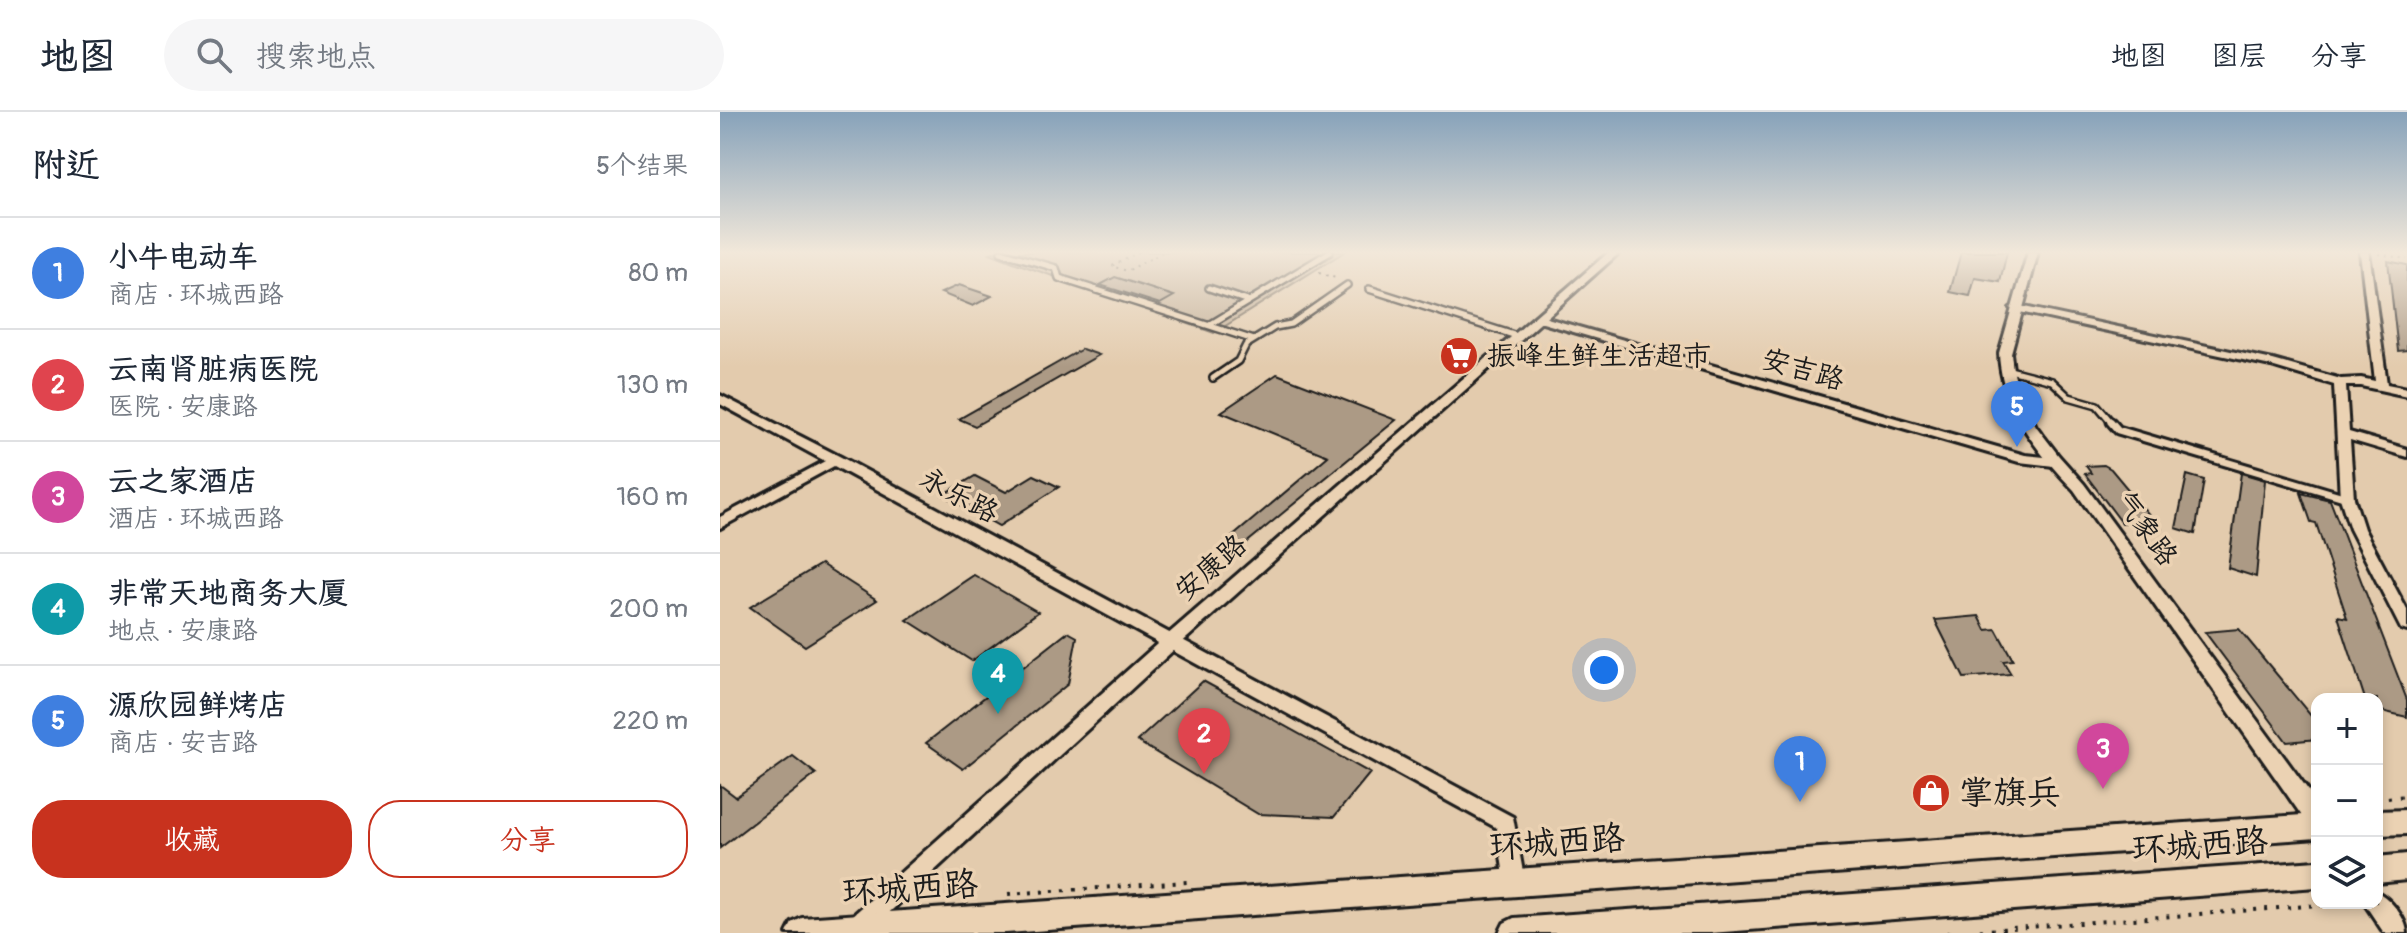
<!DOCTYPE html>
<html lang="zh">
<meta charset="utf-8">
<style>
:root{--surface:#fff;--page:#f6f6f7;--text:#1f2937;--muted:#747a83;--line:#e0e1e3;--accent:#c8321e}
body{margin:0;font-family:Pangolin,"LXGW WenKai TC",sans-serif;background:var(--page);color:var(--text)}
.controls{position:absolute;right:24px;bottom:24px;display:grid;overflow:hidden;border-radius:16px;box-shadow:0 4px 12px #0003}
.controls button{width:72px;height:72px;display:grid;place-items:center;padding:0;border:0;border-bottom:2px solid var(--line);background:var(--surface);color:var(--text);font:40px sans-serif}
.you{position:absolute;left:884px;top:558px;width:28px;height:28px;margin:-20px;border:6px solid #fff;border-radius:50%;background:#1a73e8;box-shadow:0 0 0 12px #1a73e833}
.badge{display:grid;place-items:center;width:52px;height:52px;border-radius:50%;background:var(--accent);color:#fff;font-size:26px;font-weight:700}
.pin{position:absolute;translate:-50% -66px;filter:drop-shadow(0 2px 4px #0008)}
.pin::after{content:'';position:absolute;top:42px;width:28px;height:24px;background:inherit;clip-path:polygon(0 0,100% 0,50% 100%)}
.list{margin:0;padding:0;list-style:none}
h2{display:flex;justify-content:space-between;align-items:center;height:104px;margin:0;padding:0 32px;font-size:34px}
h2 small{font-size:26px;font-weight:400;color:var(--muted)}
.list li{display:grid;grid-template-columns:52px 1fr auto;gap:24px;align-items:center;box-sizing:border-box;height:112px;padding:0 32px;border-top:2px solid var(--line)}
.list b{display:block;font-size:30px;white-space:nowrap}
.list p{margin:0;font-size:26px;white-space:nowrap;color:var(--muted)}
.list em{font-size:26px;font-style:normal;color:var(--muted)}
.actions{display:flex;gap:16px;padding:24px 32px}
.actions a{flex:1;padding:18px 0;border:2px solid var(--accent);border-radius:32px;text-align:center;font-size:28px;color:var(--accent)}
.actions .main{background:var(--accent);color:#fff}
.icon{flex:none;width:44px;height:44px;fill:none;stroke:currentColor;stroke-width:2;stroke-linecap:round;stroke-linejoin:round}
.map{position:relative;flex:none;width:1687px;height:821px;overflow:hidden}
header{display:flex;align-items:center;gap:48px;box-sizing:border-box;height:112px;padding:0 40px;background:var(--surface);border-bottom:2px solid var(--line)}
header strong{font-size:38px}
nav{display:flex;gap:44px;margin-inline-start:auto;font-size:28px}
.search{width:560px;height:72px;background:var(--page);display:flex;align-items:center;gap:20px;box-sizing:border-box;padding:0 28px;border-radius:44px;color:var(--muted);font-size:30px}
main{display:flex}
aside{flex:1;background:var(--surface)}
.map>svg:first-child{display:block}
.green{fill:#c2ae95;stroke:#6f6558;stroke-width:2}
.building{fill:#ac9a85;stroke:#1c1c1c;stroke-width:2}
.lines{fill:none;stroke-linecap:round;stroke-linejoin:round}
.service-far1-casing{stroke:#1c1c1c;stroke-width:10}
.service-casing{stroke:#1c1c1c;stroke-width:13}
.minor-casing{stroke:#1c1c1c;stroke-width:6}
.tertiary-casing{stroke:#1c1c1c;stroke-width:6}
.primary-casing{stroke:#1c1c1c;stroke-width:6}
.path-far1{stroke:#1c1c1c;stroke-width:2;stroke-dasharray:2 5;stroke-linecap:butt}
.path{stroke:#1c1c1c;stroke-width:4;stroke-dasharray:3 8;stroke-linecap:butt}
.service-far1{stroke:#ebd2b3;stroke-width:5}
.service{stroke:#ebd2b3;stroke-width:7}
.minor{fill:#ebd2b3;fill-rule:evenodd}
.tertiary{fill:#ebd2b3;fill-rule:evenodd}
.primary{fill:#ebd2b3;fill-rule:evenodd}
.labels{text-anchor:middle;dominant-baseline:central;stroke-width:7;stroke-linejoin:round;paint-order:stroke}
.poi-label{font-size:28px;fill:#1c1c1c;stroke:#ebd2b3;text-anchor:start}
.street-label{font-size:28px;fill:#1c1c1c;stroke:#ebd2b3}
.near-poi-label{font-size:34px;fill:#1c1c1c;stroke:#ebd2b3;text-anchor:start}
.near-street-label{font-size:34px;fill:#1c1c1c;stroke:#ebd2b3}
</style>
<header>
<strong>地图</strong>
<div class="search"><svg class="icon" aria-label="search" viewBox="0 0 24 24"><circle cx="10" cy="10" r="6"/><path d="M15 15l6 6"/></svg>搜索地点</div>
<nav><a>地图</a><a>图层</a><a>分享</a></nav>
</header>
<main>
<aside>
<h2>附近<small>5个结果</small></h2>
<ul class="list">
<li><span class="badge" style="background:#3f7fe0">1</span><div><b>小牛电动车</b><p>商店 · 环城西路</p></div><em>80 m</em></li>
<li><span class="badge" style="background:#e0444e">2</span><div><b>云南肾脏病医院</b><p>医院 · 安康路</p></div><em>130 m</em></li>
<li><span class="badge" style="background:#d1479c">3</span><div><b>云之家酒店</b><p>酒店 · 环城西路</p></div><em>160 m</em></li>
<li><span class="badge" style="background:#0f9aa8">4</span><div><b>非常天地商务大厦</b><p>地点 · 安康路</p></div><em>200 m</em></li>
<li><span class="badge" style="background:#3f7fe0">5</span><div><b>源欣园鲜烤店</b><p>商店 · 安吉路</p></div><em>220 m</em></li>
</ul>
<div class="actions"><a class="main">收藏</a><a>分享</a></div>
</aside>
<div class="map">
<svg width="1687" height="821" viewBox="0 0 1687 821">
<rect width="100%" height="100%" fill="#e3cbad"/>
<filter id="ink" filterUnits="userSpaceOnUse"><feTurbulence type="fractalNoise" baseFrequency=".0125" numOctaves="2"/><feDisplacementMap in="SourceGraphic" scale="16" xChannelSelector="R" yChannelSelector="G"/><feConvolveMatrix kernelMatrix="1 2 1 2 8 2 1 2 1" color-interpolation-filters="sRGB"/></filter>
<g filter="url(#ink)">
<!-- green -->
<path class="green" d="M273 140H624L494 221 296 151 270 141Z"/>
<!-- building -->
<path class="building" d="M1241 140H1287L1280 170 1255 166 1250 184 1230 180Z
M1668 149 1687 153V238L1678 239Z
M395 165 454 184 440 192 380 173Z
M239 173 272 184 253 194 221 181Z
M362 237 379 243 255 314 239 307Z
M557 262 676 308 519 437 505 431 608 344 501 300Z
M1384 353 1391 357 1441 417 1415 418 1409 410 1402 411 1365 362 1371 361 1366 354Z
M1521 361 1545 368 1536 465 1508 456Z
M314 363 339 375 279 414 223 383 255 364 286 380Z
M1467 363 1484 368 1475 422 1456 416Z
M1581 381 1610 388 1687 588V605L1657 598V587H1645L1618 504 1627 506 1596 411 1591 410Z
M101 452 157 488 85 534 30 495Z
M254 463 318 500 252 549 187 508Z
M1259 504 1266 518 1276 517 1293 548 1283 549 1291 562 1244 566 1215 508Z
M1519 517 1597 611V627L1567 630 1485 520Z
M348 520 357 525 348 572 243 657 206 631Z
M483 569 650 661 614 705 538 702 417 629Z
M73 644 96 662 0 736V673L16 685Z"/>
<g class="lines">
<!-- service-far1 casing -->
<g class="service-far1-casing">
<path id="service-far1" d="M281 140 336 156 339 166 534 228
M489 176 528 189
M649 177 800 225
M491 212 610 140
M1286 257 1332 269 1349 285 1377 293 1393 312
M493 266 518 249 526 233 555 215 571 212 627 173"/>
</g>
<!-- service casing -->
<g class="service-casing">
<path id="service" d="M1391 310 1398 318 1627 386"/>
</g>
<!-- minor casing -->
<g class="minor-casing">
<path id="minor" d="M1640 140H1649L1667 272 1687 276V284L1641 274H1626L1629 320 1687 337V345L1630 328 1634 386 1644 417 1687 498V519L1681 517 1630 417 1620 386 1614 273 1551 254 1295 199 1290 196 1295 193 1553 248 1621 267 1641 266 1655 269Z
M820 204 1305 343 1334 346 1341 350 1334 354 1299 350 816 209 815 207Z
M0 283 121 345 793 705 805 771 802 778 795 781 788 778 785 771 777 716 114 354 0 416V405L105 349 0 292Z"/>
</g>
<!-- tertiary casing -->
<g class="tertiary-casing">
<path id="tertiary" d="M889 140H900L458 534 147 821H118L122 813 446 524Z
M1308 140H1318L1291 241 1293 258 1298 277 1316 314 1339 344 1364 372 1597 690V717L1589 714 1354 378C1317 340 1281 295 1279 241Z
M1657 780C1670 786 1687 807 1687 821H1664L1644 791H1657Z"/>
</g>
<!-- primary casing -->
<g class="primary-casing">
<path id="primary" d="M1687 698V722L1657 723V699Z
M1597 702V726L286 821H67L72 811 82 806Z
M1687 742V768L1657 771V745Z
M1597 749V775L990 821H779L784 811 794 806Z"/>
</g>
<!-- path-far1 -->
<path class="path-far1" d="M419 140 392 154 407 159 443 140
M485 140 491 141
M1682 140H1687
M1659 142 1687 147
M599 161 619 167"/>
<!-- path -->
<path class="path" d="M1657 687 1687 684
M288 782 468 770
M1227 821 1627 791"/>
<!-- service-far1 -->
<use href="#service-far1" class="service-far1"/>
<!-- service -->
<use href="#service" class="service"/>
<!-- minor -->
<use href="#minor" class="minor"/>
<!-- tertiary -->
<use href="#tertiary" class="tertiary"/>
<!-- primary -->
<use href="#primary" class="primary"/>
</g>
</g>
<!-- sky -->
<linearGradient id="sky" x2="0" y2="1"><stop stop-color="#87a2ba"/><stop offset="0.55" stop-color="#f2e8da"/><stop offset="1" stop-color="#f2e8da" stop-opacity="0"/></linearGradient>
<rect width="1687" height="255" fill="url(#sky)"/>
<!-- icons -->
<defs>
<g id="supermarket-disc" transform="scale(2)"><circle r="9.5" fill="#c8321e" stroke="#ebd2b3"/><path d="M-6-5.5h2.5l.6 2H6L4.5 2H-2.5L-4.4-4H-6ZM-1.5 3.2a1.3 1.3 0 1 0 .1 0ZM3 3.2a1.3 1.3 0 1 0 .1 0Z" fill="#fff"/></g>
<g id="shop-disc" transform="scale(2)"><circle r="9.5" fill="#c8321e" stroke="#ebd2b3"/><path d="M-5-2.5h2.3a2.7 3.5 0 0 1 5.4 0H5L5.5 6h-11ZM-1.5-2.5h3a1.5 2.3 0 0 0-3 0Z" fill="#fff"/></g>
</defs>
<g fill-rule="evenodd">
<use href="#supermarket-disc" x="739" y="244"/>
<use href="#shop-disc" x="1211" y="681"/>
</g>
<g class="labels">
<!-- poi labels -->
<g class="poi-label">
<text x="767" y="244">振峰生鲜生活超市</text>
</g>
<!-- street labels -->
<g class="street-label">
<text transform="translate(1083 258) rotate(16)">安吉路</text>
<text transform="translate(239 384) rotate(28)">永乐路</text>
<text transform="translate(1426 417) rotate(54)">气象路</text>
<text transform="translate(491 456) rotate(-41)">安康路</text>
</g>
<!-- near-poi labels -->
<g class="near-poi-label">
<text x="1239" y="681">掌旗兵</text>
</g>
<!-- near-street labels -->
<g class="near-street-label">
<text transform="translate(837 731) rotate(-4)">环城西路</text>
<text transform="translate(1480 734) rotate(-4)">环城西路</text>
<text transform="translate(190 777) rotate(-4)">环城西路</text>
</g>
</g>
</svg>
<div class="controls">
<button>+</button>
<button>−</button>
<button><svg class="icon" aria-label="layers" viewBox="0 0 24 24"><path d="M12 4l9 5-9 5-9-5zM3 14l9 5 9-5"/></svg></button>
</div>
<div class="you"></div>
<div class="pin badge" style="left:1080px;top:690px;background:#3f7fe0">1</div>
<div class="pin badge" style="left:484px;top:662px;background:#e0444e">2</div>
<div class="pin badge" style="left:1383px;top:677px;background:#d1479c">3</div>
<div class="pin badge" style="left:278px;top:602px;background:#0f9aa8">4</div>
<div class="pin badge" style="left:1297px;top:335px;background:#3f7fe0">5</div>
</div>
</main>
